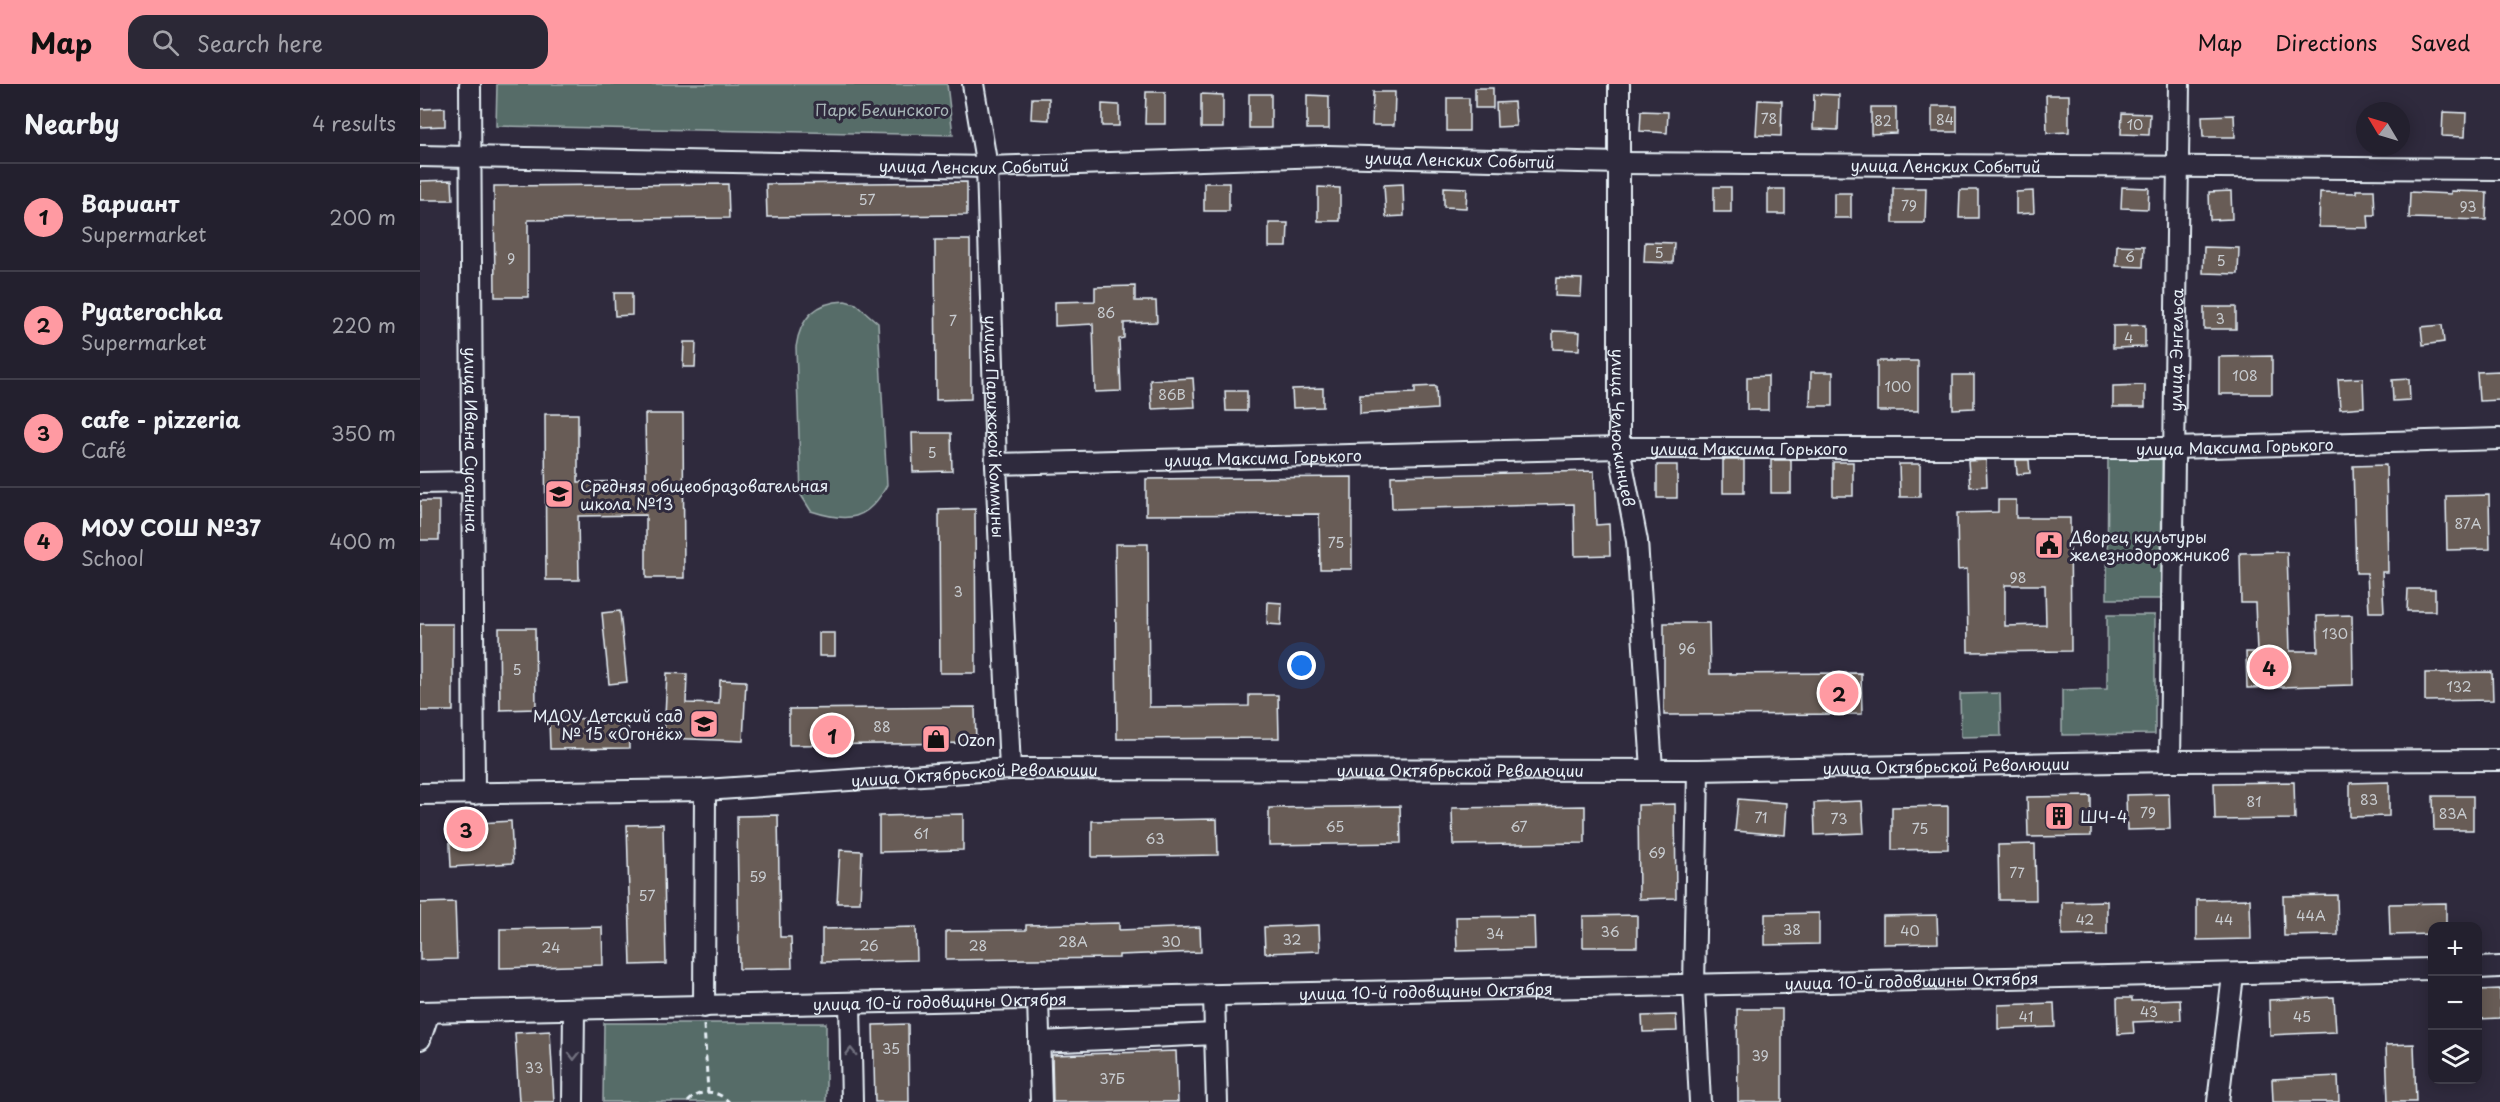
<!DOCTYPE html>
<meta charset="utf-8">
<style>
:root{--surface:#23202e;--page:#2b2836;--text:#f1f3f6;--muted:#a3a3aa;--line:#403e4a;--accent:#ff9aa2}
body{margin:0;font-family:"Playpen Sans",sans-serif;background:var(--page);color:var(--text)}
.controls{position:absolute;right:18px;bottom:18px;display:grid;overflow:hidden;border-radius:12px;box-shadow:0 3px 15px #0003}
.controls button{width:54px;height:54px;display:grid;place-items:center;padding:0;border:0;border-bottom:2px solid var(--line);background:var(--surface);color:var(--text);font:30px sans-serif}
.compass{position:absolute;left:1936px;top:18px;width:54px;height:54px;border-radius:50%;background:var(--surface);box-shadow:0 3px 15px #0003;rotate:308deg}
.you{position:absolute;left:882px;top:582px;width:21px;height:21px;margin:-15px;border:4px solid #fff;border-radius:50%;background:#1a73e8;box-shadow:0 0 0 9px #1a73e833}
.badge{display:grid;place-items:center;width:39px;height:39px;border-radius:50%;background:var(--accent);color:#111;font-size:20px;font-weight:700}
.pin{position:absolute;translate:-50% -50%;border:3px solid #fff;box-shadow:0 2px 6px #0006}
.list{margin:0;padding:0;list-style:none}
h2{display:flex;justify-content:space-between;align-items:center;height:78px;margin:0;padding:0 24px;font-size:26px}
h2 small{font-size:20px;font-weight:400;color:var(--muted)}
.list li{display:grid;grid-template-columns:39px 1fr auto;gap:18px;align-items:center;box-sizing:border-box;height:108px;padding:0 24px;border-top:2px solid var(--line)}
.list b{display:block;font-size:22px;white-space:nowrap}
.list p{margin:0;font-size:20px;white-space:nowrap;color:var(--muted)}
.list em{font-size:20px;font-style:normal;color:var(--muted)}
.icon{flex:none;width:33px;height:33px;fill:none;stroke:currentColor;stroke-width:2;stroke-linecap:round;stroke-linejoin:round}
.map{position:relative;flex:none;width:2080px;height:1018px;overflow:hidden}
header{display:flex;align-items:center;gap:36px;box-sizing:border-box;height:84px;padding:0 30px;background:var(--accent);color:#111}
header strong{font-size:28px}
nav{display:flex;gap:33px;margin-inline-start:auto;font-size:21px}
.search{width:420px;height:54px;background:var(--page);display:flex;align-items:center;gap:15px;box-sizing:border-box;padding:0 21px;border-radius:18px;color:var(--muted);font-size:22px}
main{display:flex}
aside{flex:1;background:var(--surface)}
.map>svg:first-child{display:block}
.green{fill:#576c67;stroke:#a0aeb0;stroke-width:1.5}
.building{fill:#675c57;stroke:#e8f1f8;stroke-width:1.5;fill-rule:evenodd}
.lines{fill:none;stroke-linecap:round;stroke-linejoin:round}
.minor-casing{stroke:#e8f1f8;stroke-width:24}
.path{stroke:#e8f1f8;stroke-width:3;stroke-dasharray:6 4.5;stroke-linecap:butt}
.minor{stroke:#2f2a3d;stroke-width:20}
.oneway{stroke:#70707e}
.labels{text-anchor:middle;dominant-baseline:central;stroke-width:6;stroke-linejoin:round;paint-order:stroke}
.number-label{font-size:14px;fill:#c8ccd0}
.park-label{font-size:16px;fill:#a7b5b7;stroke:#2f2a3d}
.street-label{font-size:16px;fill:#e8f1f8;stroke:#2f2a3d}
.poi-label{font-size:16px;fill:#e8f1f8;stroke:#2f2a3d;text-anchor:start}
</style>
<header>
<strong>Map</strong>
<div class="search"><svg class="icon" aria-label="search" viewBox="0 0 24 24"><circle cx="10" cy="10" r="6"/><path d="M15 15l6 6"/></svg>Search here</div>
<nav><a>Map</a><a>Directions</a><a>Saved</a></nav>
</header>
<main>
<aside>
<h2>Nearby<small>4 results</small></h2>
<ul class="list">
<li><span class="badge">1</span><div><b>Вариант</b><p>Supermarket</p></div><em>200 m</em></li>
<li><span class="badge">2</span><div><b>Pyaterochka</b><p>Supermarket</p></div><em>220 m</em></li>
<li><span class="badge">3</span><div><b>cafe - pizzeria</b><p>Café</p></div><em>350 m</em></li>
<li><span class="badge">4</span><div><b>МОУ СОШ №37</b><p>School</p></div><em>400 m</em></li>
</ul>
</aside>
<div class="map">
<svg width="2080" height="1018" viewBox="0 0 2080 1018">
<rect width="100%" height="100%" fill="#2f2a3d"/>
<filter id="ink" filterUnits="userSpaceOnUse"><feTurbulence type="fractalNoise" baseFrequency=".0167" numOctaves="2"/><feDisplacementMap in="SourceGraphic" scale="12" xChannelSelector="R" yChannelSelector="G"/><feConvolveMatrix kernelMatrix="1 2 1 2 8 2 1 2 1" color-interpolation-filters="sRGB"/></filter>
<g filter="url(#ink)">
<!-- green -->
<path class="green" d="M77 0H527L533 51 76 42Z
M425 217 436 220 458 239 467 401C448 437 428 439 391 427L381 411 376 263C380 234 395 218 425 217Z
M1688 369H1742L1741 515H1687Z
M1687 531H1735V650L1642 651V606L1687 605Z
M1580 609 1581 652 1541 653 1540 610Z
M184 939H406V1018H183Z"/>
<!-- building -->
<path class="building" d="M1055 4H1073V24H1055Z
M726 8H745V40H725Z
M953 8H975L974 41H952Z
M781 10 803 11V44H781Z
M829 10H851V44H829Z
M1394 10 1419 11 1418 46 1393 45Z
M887 11 909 12V45H887Z
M1626 11H1649V48L1627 49Z
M612 14H629V36L611 35Z
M1027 14H1049V47H1027Z
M1338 16 1362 17 1361 52 1336 51Z
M1094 18 1096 42 1077 43 1076 19Z
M682 20 699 21V42H682Z
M1512 22H1537V48H1512Z
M1451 23H1476V49L1451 50Z
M25 24V42L0 43V25Z
M1221 27 1248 28 1247 49 1220 47Z
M2023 28 2046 29 2045 53 2022 52Z
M1702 29 1730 30 1729 51 1701 50Z
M1814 31 1815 53H1783L1782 32Z
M32 96 33 116H0V97Z
M547 98V131L347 133 346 100Z
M784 99H809V127H784Z
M308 100 309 134 108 136V213H75L74 102Z
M983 100 984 132 966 133 964 101Z
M898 103 920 104V137H898Z
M1024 103 1047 104 1046 124 1024 123Z
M1294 103H1311V128H1294Z
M1702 103 1729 104 1728 125 1701 124Z
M1473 104H1506L1505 139H1473Z
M1348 105H1365V130H1348Z
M1540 106H1558V134H1539Z
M1936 106H1954L1955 131H1948L1949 144 1899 143 1900 108 1936 109Z
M1613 107 1614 129 1596 130V108Z
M1811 107 1812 135 1790 136 1789 108Z
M2031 107 2067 108 2066 136 1989 134 1990 108 2031 110Z
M1414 109H1431V134H1414Z
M849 139H868L867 163H849Z
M515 156H550L551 315 516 316Z
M1225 158 1254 159 1253 179 1224 178Z
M1697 161 1724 162 1723 183 1696 182Z
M1784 163 1819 164 1818 190 1783 189Z
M1136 194 1162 195 1161 213 1135 212Z
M715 202V217H736L737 238 704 239V254L699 255 701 307 675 308 673 240 635 242V218L675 217V203Z
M194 209H212V231L195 232Z
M1784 223H1816V245H1784Z
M1725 241V263L1693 264V242Z
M2022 241 2024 258 2003 261 2001 243Z
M1133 247 1160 248 1159 266 1133 265Z
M264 258H276L275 283H263Z
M1852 272V310H1799V273Z
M1457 277H1498V327H1457Z
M2080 287V316L2059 317 2057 288Z
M1391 288H1413V322H1390Z
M1533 291H1554V324L1533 325Z
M1348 292V326H1327V293Z
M773 294 775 323 732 325 730 296Z
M1943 294 1944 323 1920 325 1918 295Z
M1989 295 1990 316 1973 317 1972 296Z
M1725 301V323H1693V302Z
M1016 302 1017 325 940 330V311L995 309V303Z
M903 304V323L873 324 872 305Z
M805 307H827V327H806Z
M125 330H158V398L226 397 225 330H263L264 494H226V431L158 432 159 496H126Z
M492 349H531L532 387 493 388Z
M1303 376H1324V409H1303Z
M1351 376H1371V409H1351Z
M1566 376 1567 402 1550 403 1548 377Z
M1596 376H1609L1610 389 1597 390Z
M1413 378H1433V412H1413Z
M1479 380H1500V413H1480Z
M1237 381H1257V414H1237Z
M1966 381 1968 488H1962L1964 528H1949L1947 489H1936L1933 382Z
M1174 387 1176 441 1189 440 1190 471 1155 472 1154 420 972 425 971 392Z
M932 393V485H900L899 430 726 431V395Z
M2069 411 2070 465 2027 466 2026 412Z
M1578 416H1596V434H1650L1651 567 1548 568 1547 485 1538 486 1537 429 1578 428ZM1585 501H1625L1626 541 1585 542Z
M0 417H19V456H0Z
M555 425 556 589H520L519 426Z
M695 460H728L729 623 829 622V611H858L859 654 697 655Z
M1867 468 1870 567H1898L1897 532 1932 531 1933 601 1827 604 1826 568H1837L1835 519H1821L1820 469Z
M1988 505H2015V527H1987Z
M848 518 862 519 861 541 847 540Z
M200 527 207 598 189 600 182 529Z
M1244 539H1289L1290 590 1441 589 1442 630 1244 631Z
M0 540H33V627H0Z
M79 544H115L116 625 80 626Z
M399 549H415V572H399Z
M2072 588 2073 616 2005 617V589Z
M247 589 267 590 266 619 299 620 300 596 326 597 323 657 244 654Z
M555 623 556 659 369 661V625Z
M208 634 209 664 130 665 129 635Z
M1874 698 1875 735 1795 736 1794 699Z
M1969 698V732L1930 733V699Z
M1749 710 1750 745 1707 746 1706 711Z
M1671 712V752L1608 753 1607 713Z
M2013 712H2053V746H2014Z
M1318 715 1367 719 1365 751 1315 747Z
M1442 717 1444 749 1395 751 1394 719Z
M1255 720 1256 814 1219 815 1218 721Z
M980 722 981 759 849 761V724Z
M1165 722V759L1033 761 1032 724Z
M1528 722V765L1472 766V723Z
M543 730V766L459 768V732Z
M358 731 360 853H371L372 884 319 885 317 732Z
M797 735 798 771 672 773V737Z
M91 737 93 779 31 783 29 741Z
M243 740 246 880 211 881 207 741Z
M1615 760 1616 816H1579L1578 761Z
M420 766 442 767 440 819H417Z
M1917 811 1918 851 1864 852 1863 812Z
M1830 815 1831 855 1777 856V816Z
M1687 817V851L1642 852V818Z
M35 818 37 875 0 876V819Z
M2026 819V843H2013V850L1970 851 1969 820Z
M1399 829V860L1345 861V830Z
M1217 831V863H1163V832Z
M1517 831 1518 859 1463 860V832Z
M1114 832 1115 865 1037 867 1036 833Z
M699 839V846L780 843 781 868 699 871V874L526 876V847L606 846V841Z
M899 841 900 867 845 869 844 843Z
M182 843 183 881 80 884V845Z
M496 843 497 876 402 878V845Z
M2080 905V934L2058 935V906Z
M1914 913 1916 948 1850 951 1849 916Z
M1697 914H1712V917L1760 915 1761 936 1713 938 1714 949 1698 950Z
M1634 919 1635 943 1578 945V921Z
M1317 925H1362V1018H1318Z
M1256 931 1257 947 1223 948 1222 932Z
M488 940 489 1018H455L453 941Z
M130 947 134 1018H99L95 949Z
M1994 960 1996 1018H1968L1966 961Z
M756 967 758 1018H633L632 971Z
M1918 992 1919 1018H1853L1852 995Z"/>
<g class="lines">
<!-- minor casing -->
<g class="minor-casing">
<g id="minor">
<path id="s1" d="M50 0 54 710"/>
<path id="s2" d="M553 0 567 83 576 380 590 685"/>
<path id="s3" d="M1199 0V364L1217 457 1232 685"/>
<path id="s4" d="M0 72 567 83 907 72 1200 79 2080 85"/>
<path id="s5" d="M576 380 1199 364H1753L2080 355"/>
<path d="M0 399 52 398"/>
<path id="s6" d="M1750 677 1759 0"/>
<path d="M1278 686 1274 902 1280 1018"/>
<path id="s7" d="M0 710 285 706 590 685 1278 686 1750 677 2080 676"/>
<path d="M2058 884 2080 883"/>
<path d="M794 912 797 1018"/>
<path d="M618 915 621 1018"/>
<path d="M430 919 432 1018"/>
<path d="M284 923 285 706"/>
<path id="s8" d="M0 928 2012 885"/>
<path d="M0 955 9 928"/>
<path d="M619 958 795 950"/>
<path d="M153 1018 154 926"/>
<path d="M1798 1018 1813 891"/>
</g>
</g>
<!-- path -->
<path class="path" d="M284 941 288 1008
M268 1018C280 1005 296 1005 309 1018"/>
<!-- minor -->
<use href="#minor" class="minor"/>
</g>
<!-- one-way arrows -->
<defs><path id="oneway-chevron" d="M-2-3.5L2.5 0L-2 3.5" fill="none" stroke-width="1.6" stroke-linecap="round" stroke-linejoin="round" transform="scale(1.5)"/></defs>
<g class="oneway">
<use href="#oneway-chevron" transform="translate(431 968) rotate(-91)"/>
<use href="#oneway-chevron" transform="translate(154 972) rotate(91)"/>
</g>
</g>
<!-- icons -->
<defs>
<g id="school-square" transform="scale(1.5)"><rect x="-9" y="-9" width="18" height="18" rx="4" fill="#ff9aa2" stroke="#2f2a3d"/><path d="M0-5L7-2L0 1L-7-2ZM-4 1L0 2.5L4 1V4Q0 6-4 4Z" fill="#111"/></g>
<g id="civic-square" transform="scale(1.5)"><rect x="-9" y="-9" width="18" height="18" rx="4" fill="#ff9aa2" stroke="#2f2a3d"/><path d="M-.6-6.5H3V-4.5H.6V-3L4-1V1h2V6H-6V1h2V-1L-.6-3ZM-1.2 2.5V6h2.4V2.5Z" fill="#111"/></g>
<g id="shop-square" transform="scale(1.5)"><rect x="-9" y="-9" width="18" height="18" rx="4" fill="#ff9aa2" stroke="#2f2a3d"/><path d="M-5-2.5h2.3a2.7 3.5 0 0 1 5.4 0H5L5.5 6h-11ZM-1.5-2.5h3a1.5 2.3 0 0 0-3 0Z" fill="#111"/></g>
<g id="building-square" transform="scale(1.5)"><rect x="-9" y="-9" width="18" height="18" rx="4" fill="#ff9aa2" stroke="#2f2a3d"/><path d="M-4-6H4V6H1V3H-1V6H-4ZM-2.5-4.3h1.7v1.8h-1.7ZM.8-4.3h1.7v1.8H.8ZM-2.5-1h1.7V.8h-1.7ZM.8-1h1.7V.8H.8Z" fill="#111"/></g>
</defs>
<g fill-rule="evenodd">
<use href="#school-square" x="139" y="410"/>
<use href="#civic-square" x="1629" y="461"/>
<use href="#school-square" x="284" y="640"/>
<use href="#shop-square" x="516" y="655"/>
<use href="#building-square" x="1639" y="732"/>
</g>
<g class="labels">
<!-- number labels -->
<g class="number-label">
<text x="1349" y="34">78</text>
<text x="1525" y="35">84</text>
<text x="1463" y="36">82</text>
<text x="1715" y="40">10</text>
<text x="447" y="115">57</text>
<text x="1489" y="121">79</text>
<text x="2048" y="122">93</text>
<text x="1239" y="168">5</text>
<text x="1710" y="172">6</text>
<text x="91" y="174">9</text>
<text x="1801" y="176">5</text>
<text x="686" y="228">86</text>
<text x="1800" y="234">3</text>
<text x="533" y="236">7</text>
<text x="1709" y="253">4</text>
<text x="1825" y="291">108</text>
<text x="1478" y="302">100</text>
<text x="752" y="310">86В</text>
<text x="512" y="368">5</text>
<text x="2048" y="439">87А</text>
<text x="916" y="458">75</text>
<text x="1598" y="493">98</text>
<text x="538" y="507">3</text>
<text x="1915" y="549">130</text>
<text x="1267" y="564">96</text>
<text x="97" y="585">5</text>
<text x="2039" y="602">132</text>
<text x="462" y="642">88</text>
<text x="1949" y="715">83</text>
<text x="1834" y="717">81</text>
<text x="1728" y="728">79</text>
<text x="2033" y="729">83А</text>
<text x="1341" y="733">71</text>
<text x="1419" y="734">73</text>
<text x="915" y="742">65</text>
<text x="1099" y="742">67</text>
<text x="1500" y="744">75</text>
<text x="501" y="749">61</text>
<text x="735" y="754">63</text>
<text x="1237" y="768">69</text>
<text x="1597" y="788">77</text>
<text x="338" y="792">59</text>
<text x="227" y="811">57</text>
<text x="1891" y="831">44А</text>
<text x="1665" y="835">42</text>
<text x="1804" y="835">44</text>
<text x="1372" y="845">38</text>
<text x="1490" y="846">40</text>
<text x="1190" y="847">36</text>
<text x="1075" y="849">34</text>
<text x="872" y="855">32</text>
<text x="653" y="857">28А</text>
<text x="751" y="857">30</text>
<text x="449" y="861">26</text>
<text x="558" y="861">28</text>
<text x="131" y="863">24</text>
<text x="1729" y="927">43</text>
<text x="1606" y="932">41</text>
<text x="1882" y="932">45</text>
<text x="471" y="964">35</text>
<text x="1340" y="971">39</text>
<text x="114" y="983">33</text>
<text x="692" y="994">37Б</text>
</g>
<!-- park labels -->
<g class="park-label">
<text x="462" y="25">Парк Белинского</text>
</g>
<!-- street labels -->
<g class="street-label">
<text stroke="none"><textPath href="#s4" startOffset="1040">улица Ленских Событий</textPath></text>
<text stroke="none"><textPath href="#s4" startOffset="554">улица Ленских Событий</textPath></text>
<text stroke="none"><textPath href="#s4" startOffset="1526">улица Ленских Событий</textPath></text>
<text stroke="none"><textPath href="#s6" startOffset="411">улица Энгельса</textPath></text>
<text stroke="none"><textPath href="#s2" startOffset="344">улица Парижской Коммуны</textPath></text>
<text stroke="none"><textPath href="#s3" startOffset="344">улица Челюскинцев</textPath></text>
<text stroke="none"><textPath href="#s1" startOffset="356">улица Ивана Сусанина</textPath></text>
<text stroke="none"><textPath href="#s5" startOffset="1239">улица Максима Горького</textPath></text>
<text stroke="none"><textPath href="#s5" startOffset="753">улица Максима Горького</textPath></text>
<text stroke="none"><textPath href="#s5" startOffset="267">улица Максима Горького</textPath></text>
<text stroke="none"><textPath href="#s7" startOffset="1527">улица Октябрьской Революции</textPath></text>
<text stroke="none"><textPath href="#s7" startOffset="1041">улица Октябрьской Революции</textPath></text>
<text stroke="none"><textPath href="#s7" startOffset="555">улица Октябрьской Революции</textPath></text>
<text stroke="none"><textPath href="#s8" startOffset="1492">улица 10-й годовщины Октября</textPath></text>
<text stroke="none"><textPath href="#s8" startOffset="1006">улица 10-й годовщины Октября</textPath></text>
<text stroke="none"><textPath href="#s8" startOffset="520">улица 10-й годовщины Октября</textPath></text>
</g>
<!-- poi labels -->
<g class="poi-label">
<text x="160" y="401">Средняя общеобразовательная<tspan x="160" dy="18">школа №13</tspan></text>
<text x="1650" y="452">Дворец культуры<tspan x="1650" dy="18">железнодорожников</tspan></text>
<text x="263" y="631" text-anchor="end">МДОУ Детский сад<tspan x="263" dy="18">№ 15 «Огонёк»</tspan></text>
<text x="537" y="655">Ozon</text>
<text x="1660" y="732">ШЧ-4</text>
</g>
</g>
</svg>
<div class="controls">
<button>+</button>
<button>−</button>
<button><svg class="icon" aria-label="layers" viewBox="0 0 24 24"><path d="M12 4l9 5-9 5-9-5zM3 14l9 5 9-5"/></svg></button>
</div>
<svg class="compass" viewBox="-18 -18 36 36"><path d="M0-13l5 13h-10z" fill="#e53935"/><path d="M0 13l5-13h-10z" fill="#a3a3aa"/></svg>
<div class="you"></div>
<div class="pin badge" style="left:412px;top:651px">1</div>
<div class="pin badge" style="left:1419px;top:609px">2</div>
<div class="pin badge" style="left:46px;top:745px">3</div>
<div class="pin badge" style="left:1849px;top:583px">4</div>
</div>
</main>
